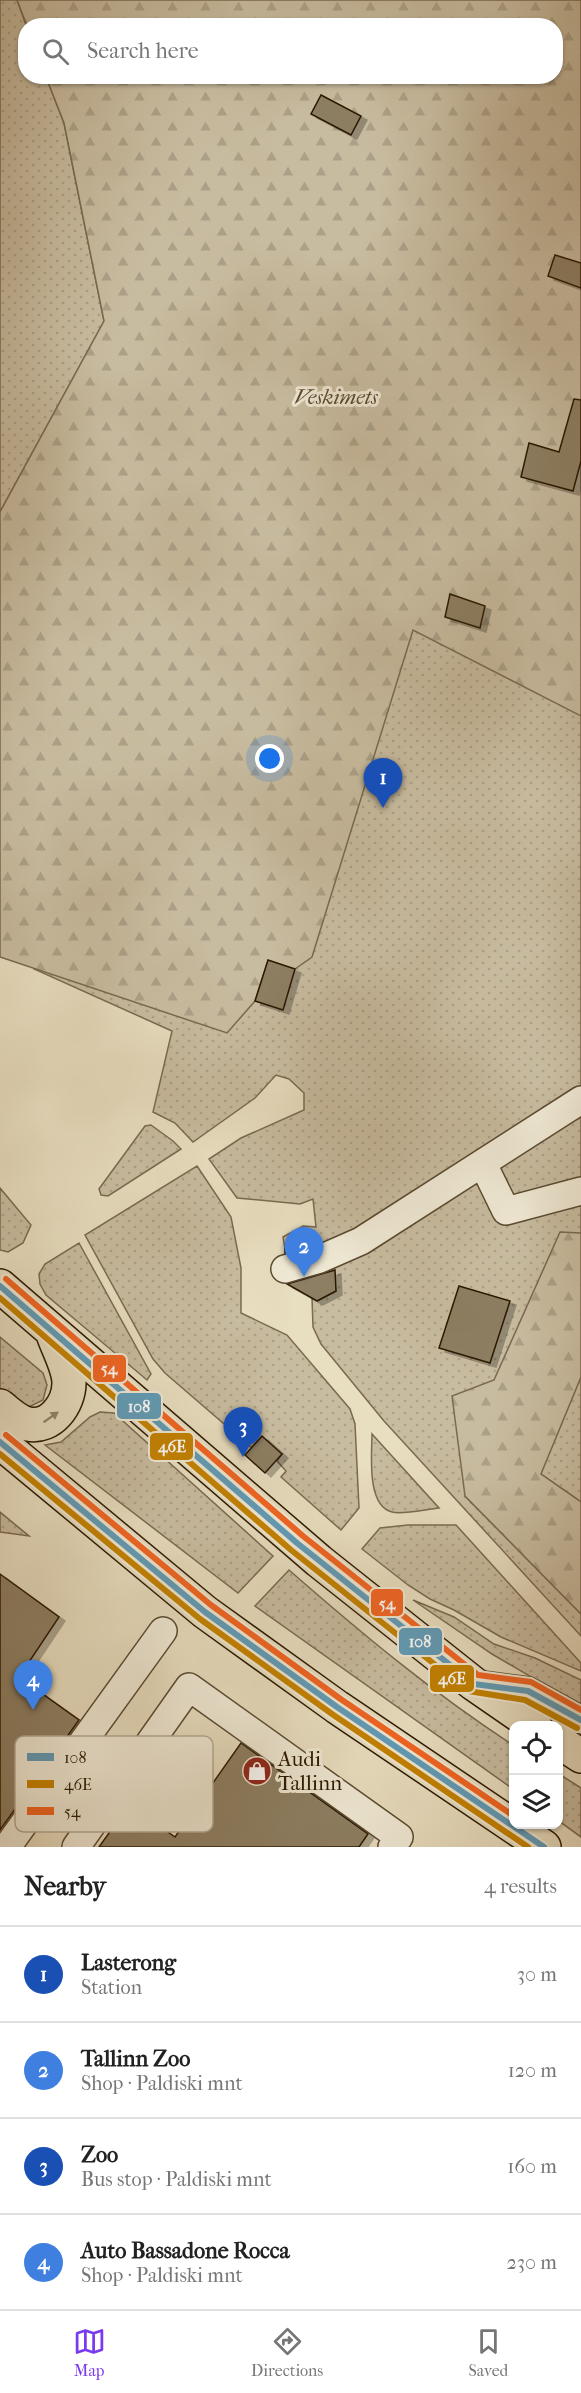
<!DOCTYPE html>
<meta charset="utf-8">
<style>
:root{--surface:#fff;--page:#f6f6f6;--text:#222;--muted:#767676;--line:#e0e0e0;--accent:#7c3aed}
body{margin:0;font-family:"IM FELL French Canon",serif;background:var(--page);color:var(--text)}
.controls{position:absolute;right:18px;bottom:18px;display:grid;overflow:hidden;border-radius:12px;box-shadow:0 2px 4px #0004}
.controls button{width:54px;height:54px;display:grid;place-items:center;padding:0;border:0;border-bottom:2px solid var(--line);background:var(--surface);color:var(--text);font:30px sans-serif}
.you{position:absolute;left:270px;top:759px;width:21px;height:21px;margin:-15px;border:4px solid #fff;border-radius:50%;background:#1a73e8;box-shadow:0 0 0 9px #1a73e833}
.badge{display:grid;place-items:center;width:39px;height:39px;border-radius:50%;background:var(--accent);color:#fff;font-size:20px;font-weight:700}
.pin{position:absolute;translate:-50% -50px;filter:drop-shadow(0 2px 3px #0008)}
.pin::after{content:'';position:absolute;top:32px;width:21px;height:18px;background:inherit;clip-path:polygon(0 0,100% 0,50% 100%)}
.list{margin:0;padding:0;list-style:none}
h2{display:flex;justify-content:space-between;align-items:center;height:78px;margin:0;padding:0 24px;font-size:26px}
h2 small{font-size:20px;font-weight:400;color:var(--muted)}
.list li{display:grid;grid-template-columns:39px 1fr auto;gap:18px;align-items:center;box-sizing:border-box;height:96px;padding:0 24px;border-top:2px solid var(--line)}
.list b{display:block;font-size:22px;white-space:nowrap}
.list p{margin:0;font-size:20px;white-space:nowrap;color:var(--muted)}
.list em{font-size:20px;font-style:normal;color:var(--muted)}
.icon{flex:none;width:33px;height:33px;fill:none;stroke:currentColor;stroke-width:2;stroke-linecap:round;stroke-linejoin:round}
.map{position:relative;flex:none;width:581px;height:1847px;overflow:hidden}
.search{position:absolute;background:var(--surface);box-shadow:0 2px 4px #0004;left:18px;right:18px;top:18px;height:66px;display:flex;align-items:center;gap:15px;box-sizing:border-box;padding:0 21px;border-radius:24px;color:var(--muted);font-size:22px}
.sheet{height:462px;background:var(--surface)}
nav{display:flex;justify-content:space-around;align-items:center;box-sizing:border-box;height:84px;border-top:2px solid var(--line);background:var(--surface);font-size:16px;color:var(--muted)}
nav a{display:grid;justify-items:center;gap:3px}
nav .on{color:var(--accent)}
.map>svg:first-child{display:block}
.green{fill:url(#green-dots);stroke:#796a50;stroke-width:1.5}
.forest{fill:url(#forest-firs);stroke:#796a50;stroke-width:1.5}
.building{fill:#8d7f64;stroke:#2a1801;stroke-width:1.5;filter:url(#shadow)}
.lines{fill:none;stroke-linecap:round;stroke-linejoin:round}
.minor-casing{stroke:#5a4a31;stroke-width:30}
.major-casing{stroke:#2a1801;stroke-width:36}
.minor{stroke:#f0ead6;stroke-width:27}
.major{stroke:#e8dec0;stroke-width:33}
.bus-1-casing{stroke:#f0ead6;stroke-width:10}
.bus-2-casing{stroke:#f0ead6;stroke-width:10}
.bus-3-casing{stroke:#f0ead6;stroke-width:10}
.bus-1{stroke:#609cb9;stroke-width:6}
.bus-2{stroke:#c48200;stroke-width:6}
.bus-3{stroke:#f26522;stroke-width:6}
.oneway{fill:#92856a}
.labels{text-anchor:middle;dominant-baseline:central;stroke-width:6;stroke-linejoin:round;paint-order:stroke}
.park-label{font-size:21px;font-style:italic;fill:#594931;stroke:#f0ead6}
.poi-label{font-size:21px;fill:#2a1801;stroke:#f0ead6;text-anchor:start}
.key{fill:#f0ead6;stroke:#b5ab96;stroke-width:1.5}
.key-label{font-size:16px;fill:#2a1801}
.line-badge{stroke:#f0ead6;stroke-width:2}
.badge-label{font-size:16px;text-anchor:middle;font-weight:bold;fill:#fff}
</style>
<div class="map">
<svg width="581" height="1847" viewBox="0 0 581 1847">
<defs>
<pattern id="green-dots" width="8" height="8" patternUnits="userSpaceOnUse" patternTransform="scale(1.5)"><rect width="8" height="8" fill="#c8bca0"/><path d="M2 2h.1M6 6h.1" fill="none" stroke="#aca188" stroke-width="1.8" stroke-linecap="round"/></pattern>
<pattern id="forest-firs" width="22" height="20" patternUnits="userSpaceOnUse" patternTransform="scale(1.5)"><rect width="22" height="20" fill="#c8bca0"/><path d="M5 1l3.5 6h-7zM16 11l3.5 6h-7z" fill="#aca188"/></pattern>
<filter id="shadow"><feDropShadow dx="6" dy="4" stdDeviation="0" flood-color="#0004"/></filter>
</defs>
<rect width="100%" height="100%" fill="#e8dec0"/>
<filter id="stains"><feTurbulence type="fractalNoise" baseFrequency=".00333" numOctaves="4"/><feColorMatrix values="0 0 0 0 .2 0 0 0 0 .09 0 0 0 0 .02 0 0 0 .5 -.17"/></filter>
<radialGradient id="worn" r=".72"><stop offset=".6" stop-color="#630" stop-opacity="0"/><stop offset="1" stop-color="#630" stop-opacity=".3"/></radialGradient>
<!-- green -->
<path class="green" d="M0 0H17L26 25V76L46 77 64 123 104 321 0 512Z
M581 0V1502L541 1474 465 1496 581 1614V1636L384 1421 321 1344 313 1327 312 1298 318 1301 336 1291 335 1286 320 1259 318 1245 304 1238 285 1249 283 1237 303 1226 316 1227 313 1199 300 1204 237 1198 209 1159 241 1138 304 1110V1093L289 1079 276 1075 255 1098 193 1142 175 1123 153 1112 172 1031 34 969 556 76V26H44Z
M151 1125 173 1141 181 1149 108 1196 101 1195 99 1189 145 1126Z
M197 1166 231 1217 241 1268V1313L287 1335 350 1409 355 1424 359 1508 341 1530 281 1477 286 1471 277 1461 282 1454 252 1448 165 1373 153 1359 85 1235Z
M0 1188 31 1225 23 1243 8 1252 0 1250Z
M79 1243 151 1374 147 1380 46 1295 40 1284 39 1274 45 1264Z
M0 1337 43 1373 47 1385 43 1400 29 1407 15 1403 0 1390Z
M100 1412 114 1413 273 1556 238 1593 45 1445 61 1442 90 1417Z
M372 1434 439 1508C427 1509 402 1515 392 1512 366 1506 372 1453 372 1434Z
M0 1512 29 1536 0 1532Z
M408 1525H456L581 1663V1671L501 1637 454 1610 430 1599 408 1585 362 1549 380 1528Z
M289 1570C361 1633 433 1693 513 1745V1789L255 1606Z
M413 1600 454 1617 494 1644 535 1658 581 1680V1706L492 1654Z
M559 1774 581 1788V1837L559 1821Z"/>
<!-- forest -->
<path class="forest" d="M17 0H581V716L413 630 312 957 295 969 268 961 255 1001 227 1033 0 957V512L104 321 64 123 46 77 556 76V26H27Z
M560 1232 581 1233V1377L541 1474 581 1502V1614L465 1496 452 1396 494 1380Z"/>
<!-- building -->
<path class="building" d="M321 95 361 116 351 135 311 114Z
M555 255 581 263V288L548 276Z
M574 399 581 400V461L573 491 521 477 529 443 559 452Z
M450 594 485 606 480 628 445 617Z
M268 960 295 969 283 1010 255 1001Z
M304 1238 315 1244 285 1253V1249Z
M335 1270 336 1291 317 1301 287 1284Z
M459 1286 510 1301 490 1363 439 1348Z
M262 1436 282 1454 265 1473 245 1455Z
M0 1574 59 1617 19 1677 79 1720 0 1830Z
M241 1743 368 1834 359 1847H99L129 1805 175 1837Z"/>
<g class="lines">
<!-- minor casing -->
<g class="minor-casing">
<path id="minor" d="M483 1164 506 1211 581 1191
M285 1269 320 1259 361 1241 581 1100
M474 1684 528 1691 581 1720
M7 1847 163 1631
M76 1847 189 1687 399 1837 392 1847"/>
</g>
<!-- major casing -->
<g class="major-casing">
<path id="major" d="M0 1286 319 1561 474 1684 535 1726
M0 1406C7 1412 18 1422 28 1424 51 1429 69 1404 69 1383 69 1368 58 1349 53 1334
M0 1442 205 1612 337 1707 544 1847
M558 1741 581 1756"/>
</g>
<!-- minor -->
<use href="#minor" class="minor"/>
<!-- major -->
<use href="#major" class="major"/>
<!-- bus-1 casing -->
<g class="bus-1-casing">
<path id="bus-1" d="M0 1286 297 1543 474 1684 528 1691 581 1720
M0 1442 205 1612 337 1707 544 1847"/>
</g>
<!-- bus-2 casing -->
<g class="bus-2-casing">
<path id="bus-2" d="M0 1298 291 1550 468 1691 525 1700 577 1728
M0 1454 200 1619 332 1714 528 1847"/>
</g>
<!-- bus-3 casing -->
<g class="bus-3-casing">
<path id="bus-3" d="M6 1279 303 1536 478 1675 531 1682 581 1710
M6 1435 211 1605 342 1700 514 1816"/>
</g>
<!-- bus-1 -->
<use href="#bus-1" class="bus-1"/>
<!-- bus-2 -->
<use href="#bus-2" class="bus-2"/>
<!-- bus-3 -->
<use href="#bus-3" class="bus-3"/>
</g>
<!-- one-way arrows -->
<defs><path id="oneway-solid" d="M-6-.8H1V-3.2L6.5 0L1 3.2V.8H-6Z" transform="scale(1.5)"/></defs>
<use class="oneway" href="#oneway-solid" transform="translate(51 1417) rotate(-35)"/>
<!-- icons -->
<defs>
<g id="shop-disc" transform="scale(1.5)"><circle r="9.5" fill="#8f2418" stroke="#f0ead6"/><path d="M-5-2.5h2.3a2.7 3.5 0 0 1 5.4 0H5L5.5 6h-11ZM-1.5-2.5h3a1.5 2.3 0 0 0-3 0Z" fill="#fff"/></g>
</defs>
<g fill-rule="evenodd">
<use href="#shop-disc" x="257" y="1771"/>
</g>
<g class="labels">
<!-- park labels -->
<g class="park-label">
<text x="336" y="397">Veskimets</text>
</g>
<!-- poi labels -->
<g class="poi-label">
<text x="278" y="1759">Audi<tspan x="278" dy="24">Tallinn</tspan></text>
</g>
</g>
<!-- legend -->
<rect x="15" y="1736" width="198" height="96" rx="9" class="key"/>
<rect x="27" y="1753" width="27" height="8" fill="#609cb9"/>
<rect x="27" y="1780" width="27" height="8" fill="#c48200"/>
<rect x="27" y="1807" width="27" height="8" fill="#f26522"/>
<g class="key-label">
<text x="64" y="1763">108</text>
<text x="64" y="1790">46E</text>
<text x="64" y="1817">54</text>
</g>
<g class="line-badge">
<rect x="92" y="1354" width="35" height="29" rx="6" fill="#f26522"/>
<rect x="116" y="1392" width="46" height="28" rx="6" fill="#609cb9"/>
<rect x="149" y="1432" width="45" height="29" rx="6" fill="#c48200"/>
<rect x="370" y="1588" width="34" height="29" rx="6" fill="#f26522"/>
<rect x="398" y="1627" width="45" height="29" rx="6" fill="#609cb9"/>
<rect x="429" y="1664" width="46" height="29" rx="6" fill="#c48200"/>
</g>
<g class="badge-label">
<text x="109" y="1374">54</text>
<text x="139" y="1412">108</text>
<text x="172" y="1452">46E</text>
<text x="387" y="1609">54</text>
<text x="420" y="1647">108</text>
<text x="452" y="1684">46E</text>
</g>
<rect width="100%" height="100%" filter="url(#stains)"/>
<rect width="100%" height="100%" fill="url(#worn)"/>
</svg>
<div class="controls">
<button><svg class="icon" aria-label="locate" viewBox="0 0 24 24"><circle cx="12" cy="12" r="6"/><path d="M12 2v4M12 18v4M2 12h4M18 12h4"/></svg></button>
<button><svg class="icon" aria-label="layers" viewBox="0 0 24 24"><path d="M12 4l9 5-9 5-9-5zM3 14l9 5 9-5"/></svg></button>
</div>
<div class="you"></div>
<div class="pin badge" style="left:383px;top:808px;background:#1a4fb4">1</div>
<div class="pin badge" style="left:304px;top:1277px;background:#3f7fe0">2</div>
<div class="pin badge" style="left:243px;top:1457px;background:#1a4fb4">3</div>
<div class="pin badge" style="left:33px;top:1710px;background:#3f7fe0">4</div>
<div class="search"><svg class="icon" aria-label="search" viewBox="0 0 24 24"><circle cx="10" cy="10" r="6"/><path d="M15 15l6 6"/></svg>Search here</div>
</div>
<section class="sheet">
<h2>Nearby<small>4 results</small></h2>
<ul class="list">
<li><span class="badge" style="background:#1a4fb4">1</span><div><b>Lasterong</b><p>Station</p></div><em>30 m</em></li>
<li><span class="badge" style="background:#3f7fe0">2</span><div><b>Tallinn Zoo</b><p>Shop · Paldiski mnt</p></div><em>120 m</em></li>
<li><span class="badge" style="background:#1a4fb4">3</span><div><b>Zoo</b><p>Bus stop · Paldiski mnt</p></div><em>160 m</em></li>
<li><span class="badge" style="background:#3f7fe0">4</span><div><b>Auto Bassadone Rocca</b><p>Shop · Paldiski mnt</p></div><em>230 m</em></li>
</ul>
</section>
<nav>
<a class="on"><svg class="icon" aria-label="map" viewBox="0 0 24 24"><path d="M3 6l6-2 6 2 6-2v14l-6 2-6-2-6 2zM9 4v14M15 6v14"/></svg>Map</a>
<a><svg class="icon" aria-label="directions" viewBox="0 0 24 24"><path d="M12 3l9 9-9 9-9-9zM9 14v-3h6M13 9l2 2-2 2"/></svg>Directions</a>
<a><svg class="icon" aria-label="saved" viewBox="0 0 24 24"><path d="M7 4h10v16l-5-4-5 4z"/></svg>Saved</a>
</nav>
